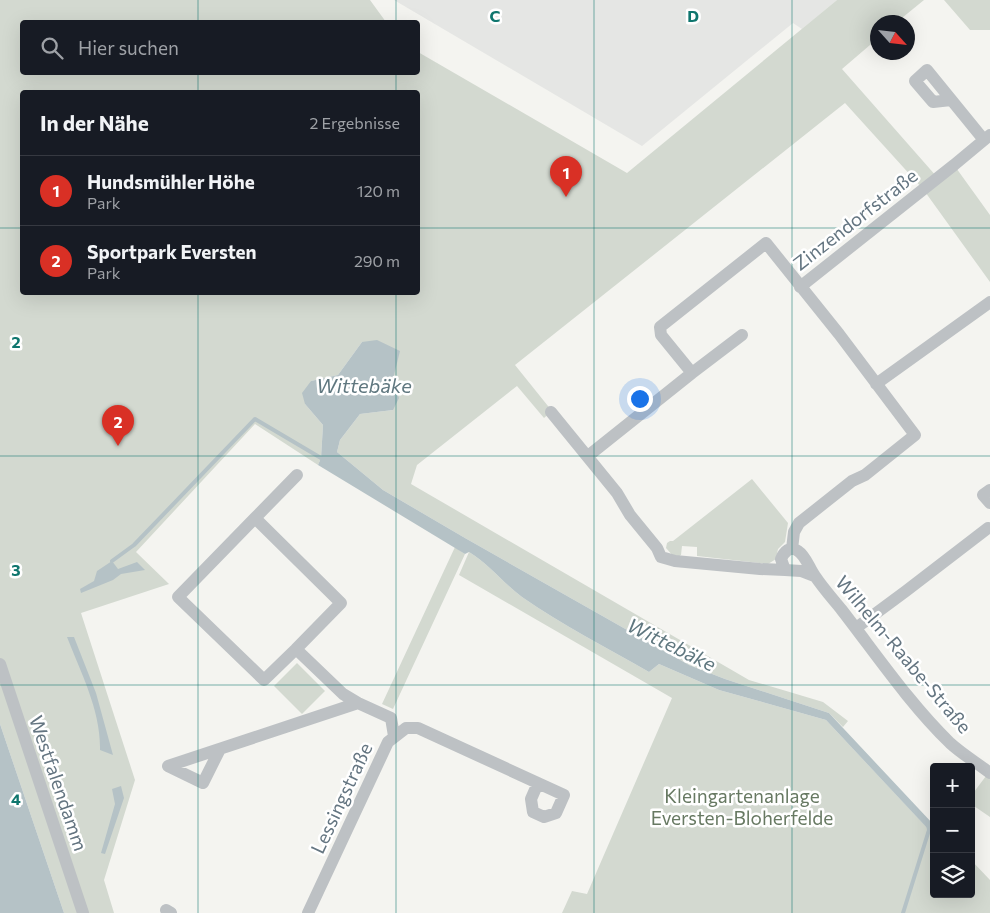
<!DOCTYPE html>
<html lang="de">
<meta charset="utf-8">
<style>
:root{--surface:#171b24;--page:#20242c;--text:#f1f3f6;--muted:#9ea1a6;--line:#363941;--accent:#d93025}
body{margin:0;font-family:Commissioner,sans-serif;background:var(--page);color:var(--text)}
.controls{position:absolute;right:15px;bottom:15px;display:grid;overflow:hidden;border-radius:5px;box-shadow:0 5px 20px #0002}
.controls button{width:45px;height:45px;display:grid;place-items:center;padding:0;border:0;border-bottom:1px solid var(--line);background:var(--surface);color:var(--text);font:25px sans-serif}
.compass{position:absolute;left:870px;top:15px;width:45px;height:45px;border-radius:50%;background:var(--surface);box-shadow:0 5px 20px #0002;rotate:117deg}
.you{position:absolute;left:639px;top:398px;width:18px;height:18px;margin:-12px;border:4px solid #fff;border-radius:50%;background:#1a73e8;box-shadow:0 0 0 8px #1a73e833}
.badge{display:grid;place-items:center;width:32px;height:32px;border-radius:50%;background:var(--accent);color:#fff;font-size:16px;font-weight:700}
.pin{position:absolute;translate:-50% -41px;filter:drop-shadow(0 1px 2px #0008)}
.pin::after{content:'';position:absolute;top:26px;width:18px;height:15px;background:inherit;clip-path:polygon(0 0,100% 0,50% 100%)}
.list{margin:0;padding:0;list-style:none}
h2{display:flex;justify-content:space-between;align-items:center;height:65px;margin:0;padding:0 20px;font-size:21px}
h2 small{font-size:16px;font-weight:400;color:var(--muted)}
.list li{display:grid;grid-template-columns:32px 1fr auto;gap:15px;align-items:center;box-sizing:border-box;height:70px;padding:0 20px;border-top:1px solid var(--line)}
.list b{display:block;font-size:19px;white-space:nowrap}
.list p{margin:0;font-size:16px;white-space:nowrap;color:var(--muted)}
.list em{font-size:16px;font-style:normal;color:var(--muted)}
.icon{flex:none;width:28px;height:28px;fill:none;stroke:currentColor;stroke-width:2;stroke-linecap:round;stroke-linejoin:round}
.map{position:relative;flex:none;width:990px;height:913px;overflow:hidden}
.search{position:absolute;background:var(--surface);box-shadow:0 5px 20px #0002;left:20px;top:20px;width:400px;height:55px;display:flex;align-items:center;gap:12px;box-sizing:border-box;padding:0 18px;border-radius:5px;color:var(--muted);font-size:19px}
.panel{position:absolute;background:var(--surface);box-shadow:0 5px 20px #0002;left:20px;top:90px;width:400px;height:205px;border-radius:5px}
.map>svg:first-child{display:block}
.built{fill:#e5e6e4}
.green{fill:#d3d9d0;fill-rule:evenodd}
.water{fill:#b5c2c6}
.lines{fill:none;stroke-linecap:round;stroke-linejoin:round}
.stream{stroke:#b5c2c6;stroke-width:4}
.minor{stroke:#bdc1c4;stroke-width:12}
.grid{fill:none;stroke:#0f766e;stroke-width:1;stroke-opacity:0.55}
.labels{text-anchor:middle;dominant-baseline:central;stroke-width:5;stroke-linejoin:round;paint-order:stroke}
.street-label{font-size:19px;fill:#647581;stroke:#fff}
.park-label{font-size:19px;fill:#677962;stroke:#fff}
.water-label{font-size:20px;font-style:italic;fill:#5f777f;stroke:#fff}
.grid-label{font-size:16px;text-anchor:middle;font-weight:bold;fill:#0f766e;stroke:#fff;stroke-width:5;stroke-linejoin:round;paint-order:stroke}
</style>
<div class="map">
<svg width="990" height="913" viewBox="0 0 990 913">
<rect width="100%" height="100%" fill="#f4f4f0"/>
<!-- built -->
<path class="built" d="M394 0H837L802 29 793 23 642 146Z"/>
<!-- green -->
<path class="green" d="M0 0H370L386 22H22V72H418V52L627 173 837 0H924L897 22H878L877 39 842 69 937 177 954 165 990 215V282L923 189 845 103 515 365 552 411 544 418 517 386 417 465 411 484 749 680 823 702 848 721 843 727 829 713 725 679 689 665 465 538 383 490 337 452 340 440 360 414 393 410 362 342 338 375 311 381 305 404 323 425 321 458 318 465 255 424 136 552 169 584 81 613 135 780 104 880 114 913H64L0 724ZM22 92H418V292H22Z
M944 0H990V30H970Z
M752 479 788 523 785 542 778 549 776 559 768 564 697 556V547L682 546 681 555 678 557 673 556 666 548 667 543 670 541H673Z
M455 547 465 554 393 709 382 704Z
M469 552C489 564 503 583 522 597 562 625 606 647 649 672L659 664 719 690 826 720 934 835V894H971V860L990 880V913H562L572 891 587 894 672 698 459 575Z
M297 663 325 691 302 714 274 686Z
M989 772 990 773V817L971 804V796Z"/>
<!-- water -->
<path class="water" d="M377 340 400 351 392 383 399 398 393 410 360 414 340 440 337 452 383 490 465 538 689 665 725 679 829 713 933 824 929 830 826 720 719 690 659 664 649 672C606 647 562 625 522 597 503 583 489 564 469 552L465 554 318 465 321 458 323 425 305 404 302 393 311 381 338 375 362 342Z
M112 561 118 569 137 562 145 570 121 574 113 580 81 593 80 589 94 581 97 571Z
M67 637H74L96 693 113 755 100 750C101 711 81 673 67 637Z
M0 724 64 913H0Z
M121 786 124 798 105 854 101 853 115 804 112 789Z"/>
<g class="lines">
<!-- stream -->
<path class="stream" d="M112 561 134 545 255 419 321 458
M903 913 929 830 928 824"/>
<!-- minor -->
<path class="minor" d="M951 100 933 102 915 81 927 70 984 140
M800 287 954 165 990 135
M742 335 692 373 661 335 660 327 766 243 839 334 915 435 865 475 852 481 799 523 794 532 792 549
M876 384 990 302
M551 412 617 493 630 515 657 548 661 557 675 561 760 569 785 570
M588 456 692 373
M990 490 983 495 990 503
M255 518 297 475
M814 576 801 571 785 570 781 559C784 552 790 545 798 551 806 556 809 568 815 576 823 588 832 598 841 609 876 654 909 703 950 743 962 754 977 763 990 773
M856 628 906 591 988 528
M296 649 264 680 178 597 255 518 341 603 296 649 343 694 358 703 391 718 394 736
M0 664 83 913
M220 749 203 783 168 766 358 703
M166 910 171 913
M308 913 388 742 406 728H418L564 795 556 813 544 817 533 812 531 799 538 783"/>
</g>
<!-- grid -->
<path class="grid" d="M198 0V22M396 0V22M594 0V913M792 0V913M198 72V92M396 72V92M0 228H22M418 228H990M198 292V913M396 292V913M0 456H990M0 685H990"/>
<g class="labels">
<!-- street labels -->
<g class="street-label">
<text transform="translate(855 219) rotate(-38)">Zinzendorfstraße</text>
<text transform="translate(904 654) rotate(50)">Wilhelm-Raabe-Straße</text>
<text transform="translate(59 783) rotate(71)">Westfalendamm</text>
<text transform="translate(341 798) rotate(-65)">Lessingstraße</text>
</g>
<!-- park labels -->
<g class="park-label">
<text x="742" y="795">Kleingartenanlage<tspan x="742" dy="22">Eversten-Bloherfelde</tspan></text>
</g>
<!-- water labels -->
<g class="water-label">
<text x="364" y="385">Wittebäke</text>
<text transform="translate(672 644) rotate(26)">Wittebäke</text>
</g>
</g>
<g class="grid-label">
<text x="495" y="22">C</text>
<text x="693" y="22">D</text>
<text x="16" y="348">2</text>
<text x="16" y="576">3</text>
<text x="16" y="805">4</text>
</g>
</svg>
<div class="controls">
<button>+</button>
<button>−</button>
<button><svg class="icon" aria-label="layers" viewBox="0 0 24 24"><path d="M12 4l9 5-9 5-9-5zM3 14l9 5 9-5"/></svg></button>
</div>
<svg class="compass" viewBox="-18 -18 36 36"><path d="M0-13l5 13h-10z" fill="#e53935"/><path d="M0 13l5-13h-10z" fill="#9ea1a6"/></svg>
<div class="you"></div>
<div class="pin badge" style="left:566px;top:197px">1</div>
<div class="pin badge" style="left:118px;top:446px">2</div>
<div class="search"><svg class="icon" aria-label="search" viewBox="0 0 24 24"><circle cx="10" cy="10" r="6"/><path d="M15 15l6 6"/></svg>Hier suchen</div>
<section class="panel">
<h2>In der Nähe<small>2 Ergebnisse</small></h2>
<ul class="list">
<li><span class="badge">1</span><div><b>Hundsmühler Höhe</b><p>Park</p></div><em>120 m</em></li>
<li><span class="badge">2</span><div><b>Sportpark Eversten</b><p>Park</p></div><em>290 m</em></li>
</ul>
</section>
</div>
